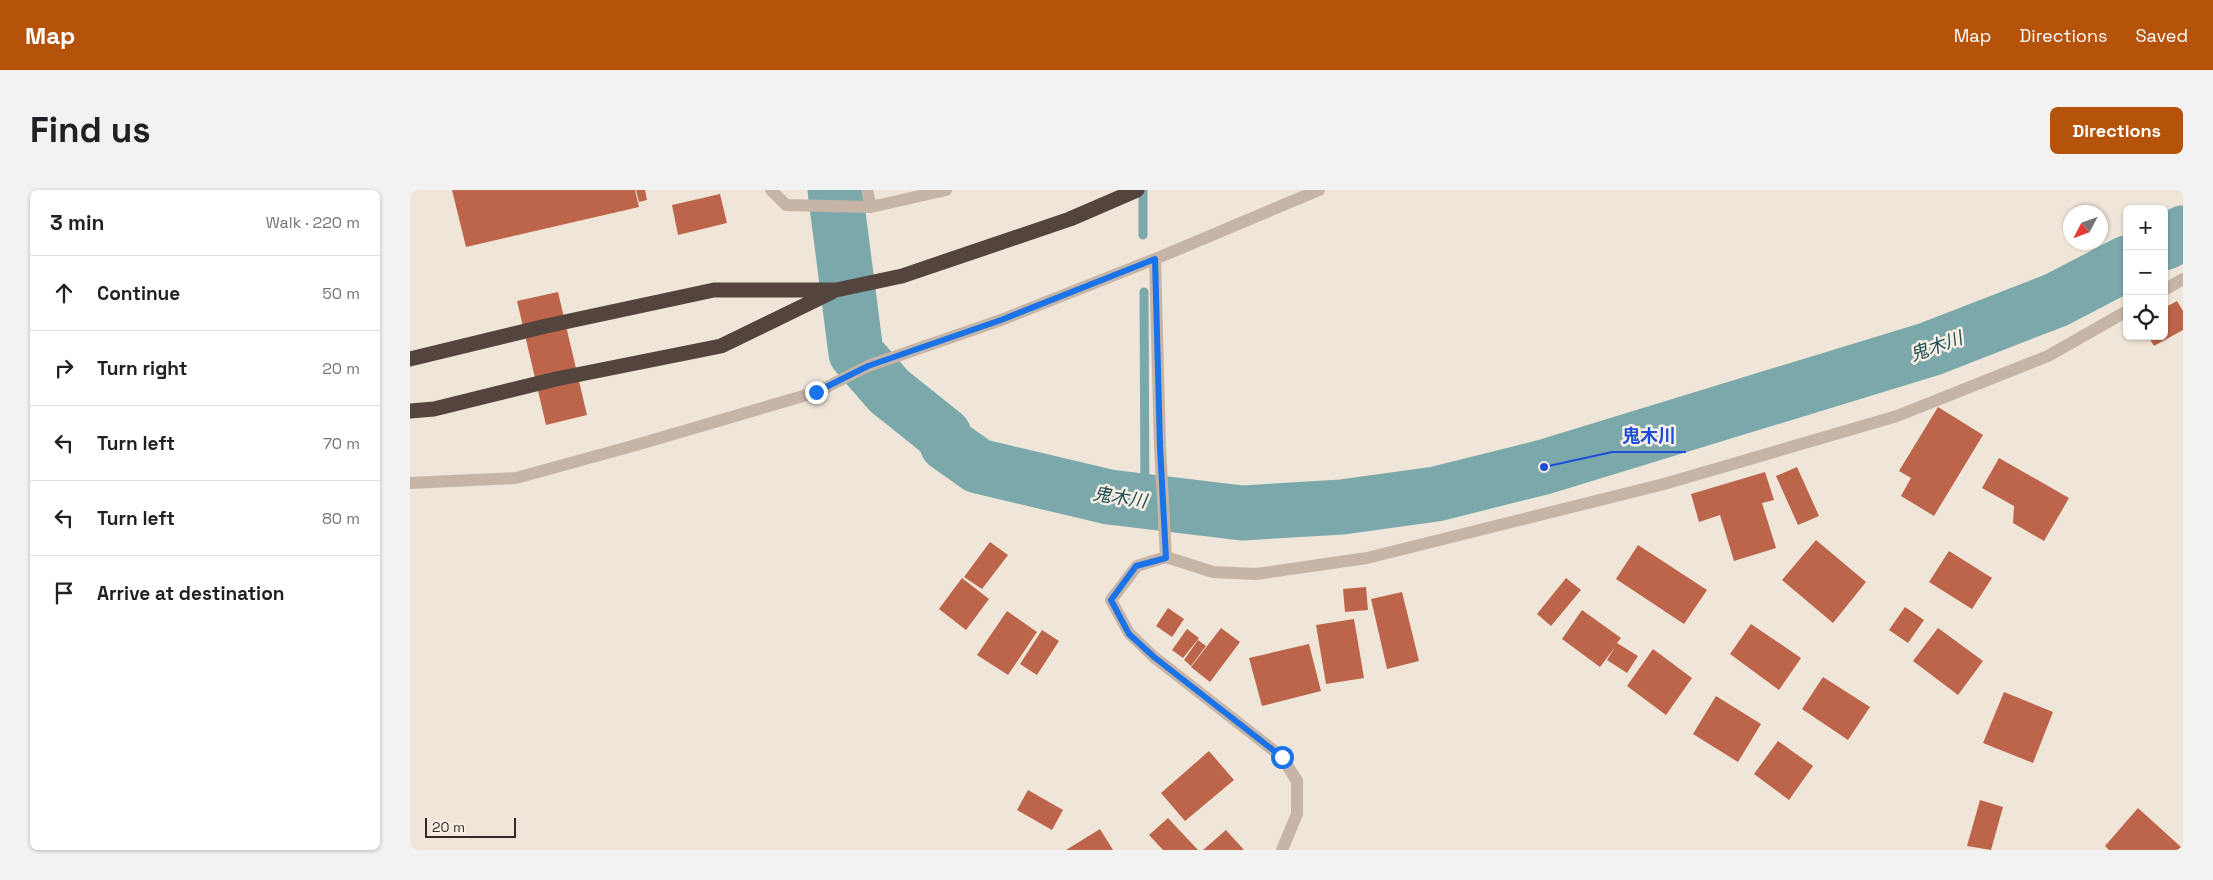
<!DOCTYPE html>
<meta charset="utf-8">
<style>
:root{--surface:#fff;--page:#f2f2f2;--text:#202124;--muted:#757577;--line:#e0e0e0;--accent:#b45309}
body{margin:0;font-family:"Space Grotesk","Noto Sans JP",sans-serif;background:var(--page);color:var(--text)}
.controls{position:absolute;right:15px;top:15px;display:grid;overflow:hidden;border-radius:8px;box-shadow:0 1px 4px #0004}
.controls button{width:45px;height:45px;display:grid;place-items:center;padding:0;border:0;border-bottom:1px solid var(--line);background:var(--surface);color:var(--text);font:25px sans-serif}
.compass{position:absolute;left:1653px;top:15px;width:45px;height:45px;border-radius:50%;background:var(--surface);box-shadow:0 1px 4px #0004;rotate:229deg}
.scale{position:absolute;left:15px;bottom:12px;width:91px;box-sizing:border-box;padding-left:5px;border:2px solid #332a27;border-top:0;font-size:14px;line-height:18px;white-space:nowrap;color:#332a27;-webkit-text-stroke:4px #f7efe5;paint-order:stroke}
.stop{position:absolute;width:15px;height:15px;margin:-11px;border:4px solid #1a73e8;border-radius:50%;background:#fff}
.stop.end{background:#1a73e8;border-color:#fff;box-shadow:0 1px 5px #0008}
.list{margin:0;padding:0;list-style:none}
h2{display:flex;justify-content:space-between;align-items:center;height:65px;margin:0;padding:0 20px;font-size:21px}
h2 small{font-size:16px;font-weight:400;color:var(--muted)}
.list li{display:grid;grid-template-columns:32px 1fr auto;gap:15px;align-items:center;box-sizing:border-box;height:75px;padding:0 20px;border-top:1px solid var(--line)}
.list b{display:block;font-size:19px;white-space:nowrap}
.list em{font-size:16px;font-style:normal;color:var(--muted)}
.icon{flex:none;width:28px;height:28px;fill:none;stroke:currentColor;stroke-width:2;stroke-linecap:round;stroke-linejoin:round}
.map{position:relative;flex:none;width:1773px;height:660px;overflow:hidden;border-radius:8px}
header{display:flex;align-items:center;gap:30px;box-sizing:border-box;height:70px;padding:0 25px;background:var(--accent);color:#fff}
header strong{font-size:24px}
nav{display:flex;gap:28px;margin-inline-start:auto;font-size:18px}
.intro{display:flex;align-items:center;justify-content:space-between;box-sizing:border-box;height:120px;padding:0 30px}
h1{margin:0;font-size:35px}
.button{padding:12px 22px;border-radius:8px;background:var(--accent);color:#fff;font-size:18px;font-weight:700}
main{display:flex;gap:30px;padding:0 30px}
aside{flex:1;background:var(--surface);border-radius:8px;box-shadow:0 1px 4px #0004}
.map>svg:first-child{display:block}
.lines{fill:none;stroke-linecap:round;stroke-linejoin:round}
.stream{stroke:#7ba8aa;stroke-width:9}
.river{stroke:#7ba8aa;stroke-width:55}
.building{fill:#bd654a}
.minor{stroke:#c6b5a7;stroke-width:12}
.motorway{stroke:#53453e;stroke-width:15}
.route{stroke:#1a73e8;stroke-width:6}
.labels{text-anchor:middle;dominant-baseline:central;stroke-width:5;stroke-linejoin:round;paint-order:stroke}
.water-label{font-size:18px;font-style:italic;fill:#204e51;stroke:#f7efe5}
.leader{fill:none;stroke:#1d4ed8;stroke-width:2}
.callout-dot{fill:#1d4ed8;stroke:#f7efe5;stroke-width:2}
.callout-label{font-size:18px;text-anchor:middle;font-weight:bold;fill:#1d4ed8;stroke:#f7efe5;stroke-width:5;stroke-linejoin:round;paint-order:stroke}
</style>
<header>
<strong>Map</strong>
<nav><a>Map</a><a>Directions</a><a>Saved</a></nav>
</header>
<div class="intro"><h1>Find us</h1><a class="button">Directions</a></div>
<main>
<aside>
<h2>3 min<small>Walk · 220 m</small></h2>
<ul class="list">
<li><svg class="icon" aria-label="ahead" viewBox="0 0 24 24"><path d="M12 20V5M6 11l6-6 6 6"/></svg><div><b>Continue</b></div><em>50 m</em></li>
<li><svg class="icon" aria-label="right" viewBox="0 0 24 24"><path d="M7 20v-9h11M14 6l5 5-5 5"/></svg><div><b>Turn right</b></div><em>20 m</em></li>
<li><svg class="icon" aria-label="left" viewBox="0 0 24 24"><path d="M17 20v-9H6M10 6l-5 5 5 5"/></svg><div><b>Turn left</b></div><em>70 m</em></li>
<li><svg class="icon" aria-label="left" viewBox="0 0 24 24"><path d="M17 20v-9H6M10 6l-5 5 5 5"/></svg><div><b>Turn left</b></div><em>80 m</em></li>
<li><svg class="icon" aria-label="arrive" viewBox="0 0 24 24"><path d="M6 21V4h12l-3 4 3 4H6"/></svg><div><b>Arrive at destination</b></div></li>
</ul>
</aside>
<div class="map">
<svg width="1773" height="660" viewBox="0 0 1773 660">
<rect width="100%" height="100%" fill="#efe5d9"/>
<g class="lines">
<!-- stream -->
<path class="stream" d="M733 0V45
M734 102 735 311"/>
<!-- river -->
<path class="river" d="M425 0 446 163 479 201 534 245 537 254 568 276 699 307 832 323 932 317 1026 304 1134 277 1520 159 1646 110 1717 73
M1754 53 1773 43"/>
</g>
<!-- building -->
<path class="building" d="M42 0H225L229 17 56 57Z
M226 0H235L237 10 229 12Z
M310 4 317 33 268 45 262 15Z
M148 102 177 225 136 235 107 111Z
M1767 111 1773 121V140L1744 156 1738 146H1754V118Z
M1528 217 1573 245 1524 326 1491 306 1501 288 1489 281Z
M1589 268 1659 308 1634 351 1603 333 1604 316 1572 298Z
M1387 277 1409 326 1388 335 1366 286Z
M1355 282 1364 310 1352 313 1366 358 1324 371 1310 325 1289 332 1281 304Z
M1406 350 1456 392 1423 433 1372 390Z
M580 352 598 365 572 399 554 387Z
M1228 355 1297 400 1274 434 1206 389Z
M1539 361 1582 388 1562 419 1519 392Z
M552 388 579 409 556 440 529 419Z
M1156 388 1171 400 1141 436 1127 424Z
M956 397 958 420 935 422 933 399Z
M992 402 1009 471 977 479 961 409Z
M1495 417 1514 430 1498 453 1479 440Z
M758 418 774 429 762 447 746 436Z
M1172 420 1211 448 1207 453 1228 466 1217 483 1197 470 1205 457 1190 477 1152 449Z
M597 421 627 442 598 485 567 465Z
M944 429 954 488 916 494 906 435Z
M1341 434 1391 468 1369 500 1320 464Z
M811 438 830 452 800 492 781 477Z
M1528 438 1573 471 1548 505 1503 471Z
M777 439 789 448 773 468 762 460Z
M632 440 649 451 627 485 610 474Z
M788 450 796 456 781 476 774 470Z
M899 454 911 501 852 516 839 468Z
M1243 459 1282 488 1256 525 1217 496Z
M1413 487 1460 517 1438 550 1392 519Z
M1594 502 1643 522 1623 573 1573 553Z
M1306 506 1351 534 1328 572 1283 544Z
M1368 551 1403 576 1379 610 1344 584Z
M799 561 824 590 775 631 751 603Z
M618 600 653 620 642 640 607 620Z
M1570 610 1593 617 1581 660 1557 656Z
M1728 618 1771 657 1768 660H1699L1695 656Z
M758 628 788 660H753L739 645Z
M690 639 703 660H656Z
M816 640 834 660H793Z"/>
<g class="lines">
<!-- minor -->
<path class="minor" d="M361 0 376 15 461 17 536 0
M457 0 461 17
M745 69 750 256 756 367
M1754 100 1773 89
M0 293 106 288 226 255 407 202 458 176 591 130 745 69 909 0
M872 660 887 624V591L872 567 744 467 719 443 701 410 727 376 756 367 803 382 846 384 957 368 1254 294 1487 226 1638 166 1717 121"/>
<!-- motorway -->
<path class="motorway" d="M0 169 136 136 304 100H426L492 86 660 29 727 0
M0 221 24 219 146 189 311 156 422 102"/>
</g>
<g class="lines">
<!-- route -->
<path class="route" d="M406 202 458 176 591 130 745 69 750 256 756 368 726 376 701 410 719 444 744 467 872 567"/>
</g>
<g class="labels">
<!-- water labels -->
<g class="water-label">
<text transform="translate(1526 156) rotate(-20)">鬼木川</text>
<text transform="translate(710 307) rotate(9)">鬼木川</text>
</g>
</g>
<!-- callouts -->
<path class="leader" d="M1134 277L1202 262H1276"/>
<circle class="callout-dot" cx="1134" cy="277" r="5"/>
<g class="callout-label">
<text x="1239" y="252">鬼木川</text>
</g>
</svg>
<div class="controls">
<button>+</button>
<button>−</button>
<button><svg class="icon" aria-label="locate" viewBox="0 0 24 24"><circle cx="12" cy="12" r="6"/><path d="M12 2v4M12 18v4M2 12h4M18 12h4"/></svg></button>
</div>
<svg class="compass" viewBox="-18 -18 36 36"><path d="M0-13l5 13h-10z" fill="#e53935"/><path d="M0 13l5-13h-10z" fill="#757577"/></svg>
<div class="scale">20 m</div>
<div class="stop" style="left:872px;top:567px"></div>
<div class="stop end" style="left:406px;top:202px"></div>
</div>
</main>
